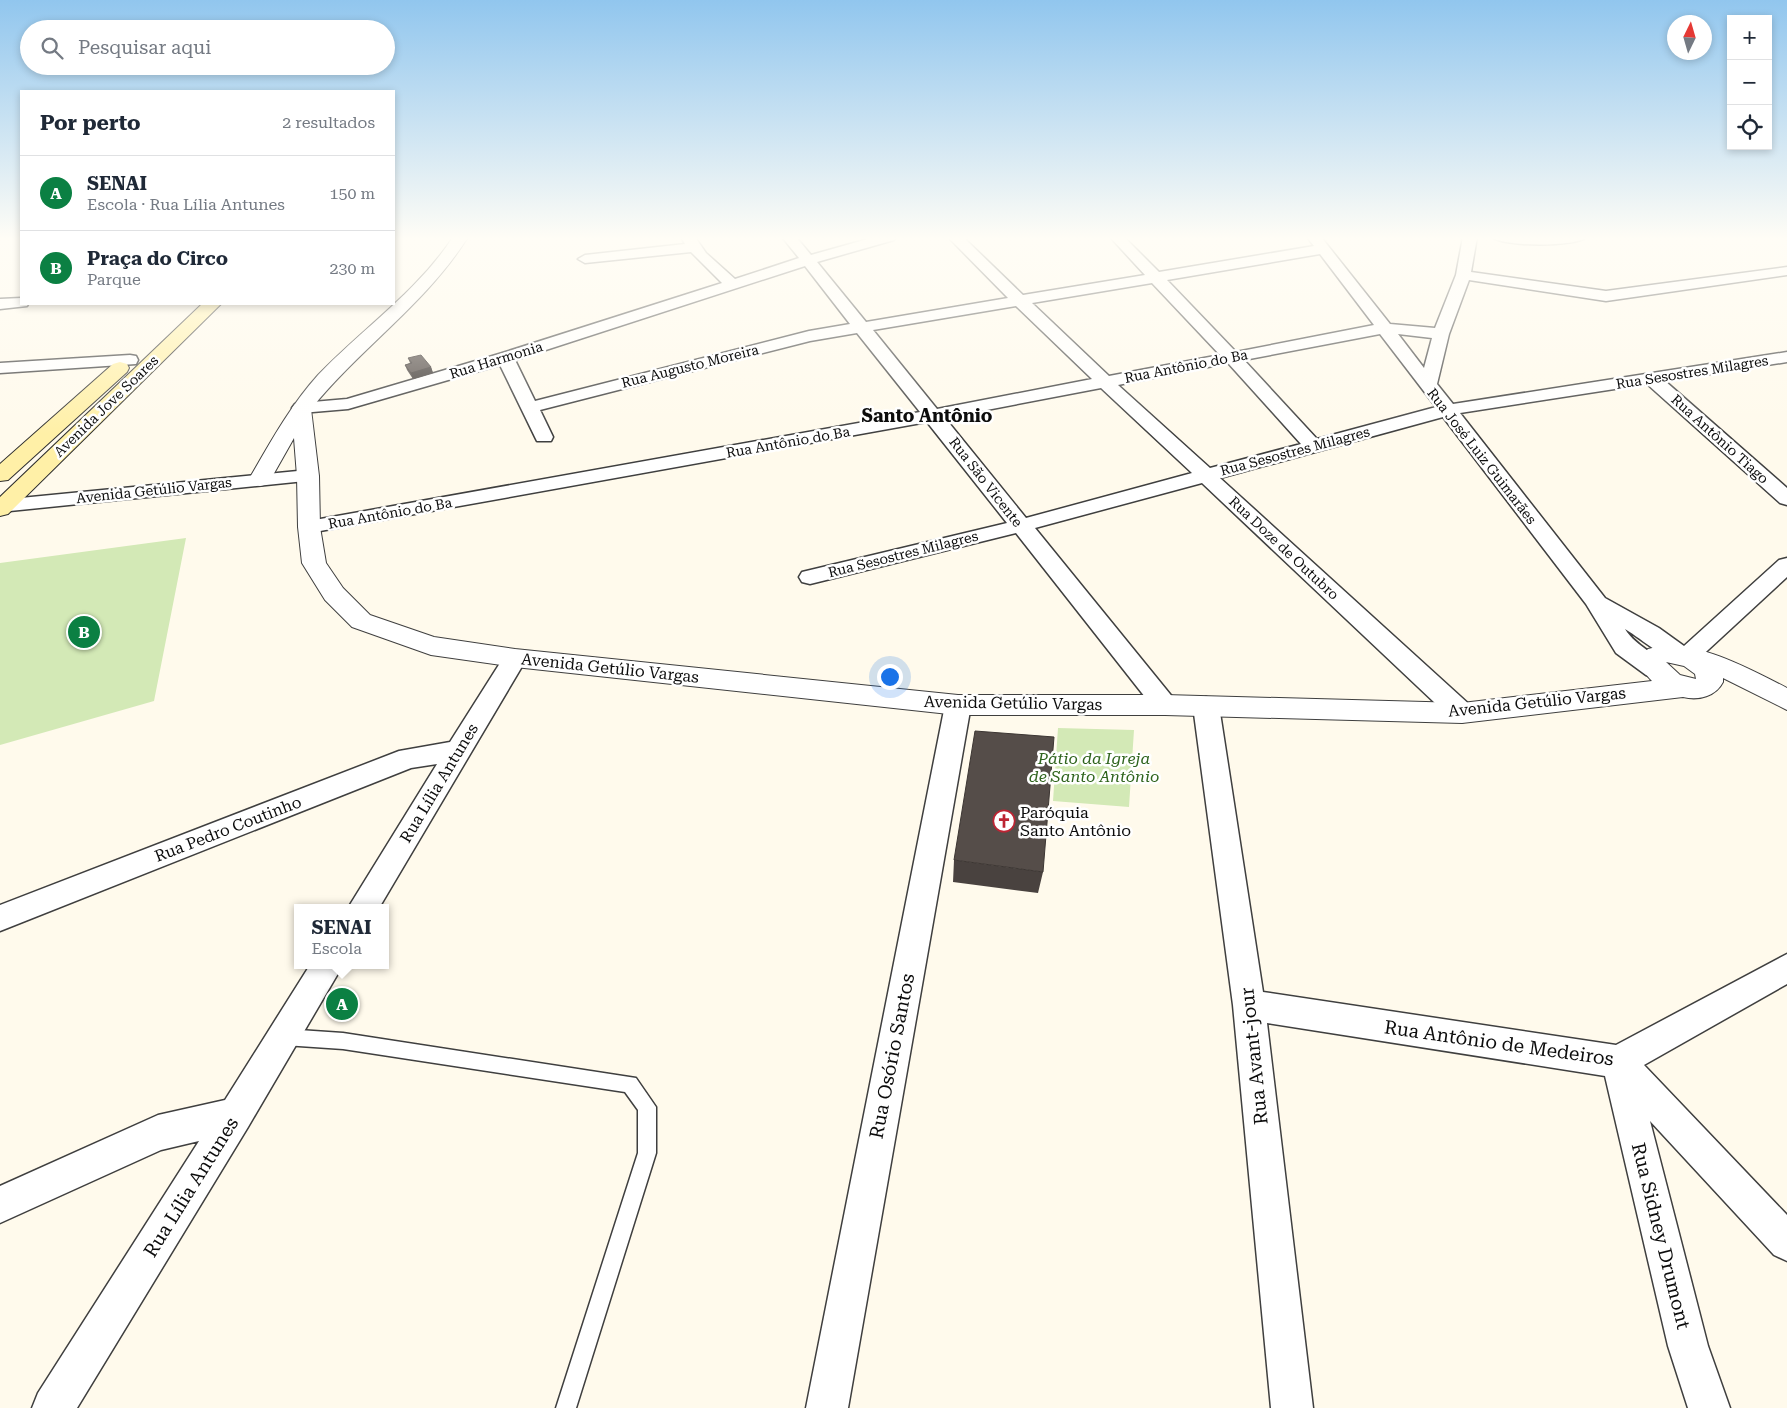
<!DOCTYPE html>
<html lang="pt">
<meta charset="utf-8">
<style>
:root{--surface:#fff;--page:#f6f6f7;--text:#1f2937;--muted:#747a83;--line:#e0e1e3;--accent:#0b8043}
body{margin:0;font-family:"Roboto Serif",serif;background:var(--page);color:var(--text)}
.controls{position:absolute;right:15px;top:15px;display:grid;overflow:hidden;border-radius:0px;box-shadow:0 2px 8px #0003}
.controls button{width:45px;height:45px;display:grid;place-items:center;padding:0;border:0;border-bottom:1px solid var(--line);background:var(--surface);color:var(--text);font:25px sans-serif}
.compass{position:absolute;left:1667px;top:15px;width:45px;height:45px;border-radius:50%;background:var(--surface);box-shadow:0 2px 8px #0003;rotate:5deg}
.you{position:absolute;left:889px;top:676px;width:18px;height:18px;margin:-12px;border:4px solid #fff;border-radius:50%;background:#1a73e8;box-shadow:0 0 0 8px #1a73e833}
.badge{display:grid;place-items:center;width:32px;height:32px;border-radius:50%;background:var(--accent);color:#fff;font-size:16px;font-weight:700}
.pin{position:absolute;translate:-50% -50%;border:2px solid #fff;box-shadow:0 1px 5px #0006}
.popup{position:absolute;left:294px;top:904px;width:95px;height:65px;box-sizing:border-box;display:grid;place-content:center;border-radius:0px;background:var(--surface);filter:drop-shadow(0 1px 4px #0005);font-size:16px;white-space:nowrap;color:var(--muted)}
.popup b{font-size:19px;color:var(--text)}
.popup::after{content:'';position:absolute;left:50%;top:100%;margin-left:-10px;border:10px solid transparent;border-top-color:var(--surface)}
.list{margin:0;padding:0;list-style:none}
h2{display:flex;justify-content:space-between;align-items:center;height:65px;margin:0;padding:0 20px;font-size:21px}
h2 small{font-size:16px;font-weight:400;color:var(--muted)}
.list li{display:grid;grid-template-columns:32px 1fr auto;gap:15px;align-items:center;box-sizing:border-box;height:75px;padding:0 20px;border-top:1px solid var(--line)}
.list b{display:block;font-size:19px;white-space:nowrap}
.list p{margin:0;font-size:16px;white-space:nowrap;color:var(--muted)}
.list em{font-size:16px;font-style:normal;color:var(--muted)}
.icon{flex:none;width:28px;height:28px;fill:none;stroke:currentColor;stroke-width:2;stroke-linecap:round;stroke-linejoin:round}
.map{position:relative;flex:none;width:1787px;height:1408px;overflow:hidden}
.search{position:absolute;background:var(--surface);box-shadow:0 2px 8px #0003;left:20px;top:20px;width:375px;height:55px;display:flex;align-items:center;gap:12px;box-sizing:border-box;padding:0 18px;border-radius:28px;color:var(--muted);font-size:19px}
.panel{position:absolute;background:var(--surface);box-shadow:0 2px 8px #0003;left:20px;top:90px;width:375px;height:215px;border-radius:0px}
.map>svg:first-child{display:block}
.green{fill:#d3e9b6}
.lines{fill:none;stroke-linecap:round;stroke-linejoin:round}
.service-casing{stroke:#3f3f3f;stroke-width:3}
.minor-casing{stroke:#3f3f3f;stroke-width:3}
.tertiary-casing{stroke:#3f3f3f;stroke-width:2}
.secondary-casing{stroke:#2e2e2e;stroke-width:2}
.service{fill:#fff;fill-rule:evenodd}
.minor{fill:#fff;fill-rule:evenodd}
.tertiary{fill:#fff;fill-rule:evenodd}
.secondary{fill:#fff0a7;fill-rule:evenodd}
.wall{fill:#49423f}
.shaded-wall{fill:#3c3633}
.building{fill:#554d49;stroke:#3c3633}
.labels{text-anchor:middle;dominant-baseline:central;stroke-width:5;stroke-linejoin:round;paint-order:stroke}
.far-street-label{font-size:14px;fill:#0c0c0c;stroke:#fff}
.street-label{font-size:16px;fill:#0c0c0c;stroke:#fff}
.park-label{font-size:16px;font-style:italic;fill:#2f641d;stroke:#fff}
.poi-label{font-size:16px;fill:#0c0c0c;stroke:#fff;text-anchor:start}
.far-district-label{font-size:18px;font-weight:bold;fill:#0c0c0c;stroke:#fff}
.near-street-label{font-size:19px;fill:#0c0c0c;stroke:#fff}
</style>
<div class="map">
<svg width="1787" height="1408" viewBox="0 0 1787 1408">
<rect width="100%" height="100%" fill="#fffaec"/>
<!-- green -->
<path class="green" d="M186 538 154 701 0 745V563Z
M1058 728 1134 730 1129 807 1053 801Z"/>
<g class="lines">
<!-- service casing -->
<g class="service-casing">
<path id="service" d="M284 1029 343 1033 636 1078 656 1107V1153L576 1408H556L638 1153V1110L625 1092 343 1049 284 1045 278 1043 276 1037 278 1031Z"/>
</g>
<!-- minor casing -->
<g class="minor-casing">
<path id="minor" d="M681 237H695L706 253 735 279 799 258 782 237H796L811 255 875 237H896L894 240 817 262 866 322 1008 298 948 237H963L1023 295 1145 275 1110 237H1124L1159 272 1314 246 1307 237H1321L1390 324 1435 328 1456 275 1463 237H1477L1471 272 1606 291 1787 267V275L1606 301 1469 280 1449 334 1437 384 1453 404 1787 352V362L1665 381 1787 488V505L1780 503 1647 384 1460 413 1605 598 1659 628 1684 646 1779 560 1787 558V577L1695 662C1673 668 1645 641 1625 629 1637 648 1658 653 1667 669L1664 675 1655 678 1646 675 1616 653 1586 604 1443 417 1220 478 1471 706 1475 713 1471 720 1462 722 1453 720 1202 483 1035 528 1174 699 1178 705 1174 711 1165 714 1156 711 1016 533 810 584 802 582 799 577 802 572 1007 523 927 422 309 533 302 531 299 527 302 523 309 521 920 412 857 333 810 341 540 410 553 437 551 441H537L535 437 500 365 348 409 301 413 295 412 292 408 295 404 301 403 347 399 499 354 722 283 691 252 585 263 578 259 585 255 685 244ZM1320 254 1374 325 1236 352 1167 280ZM805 266 850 324 809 331 535 401 515 360ZM1152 283 1220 355 1109 376 1032 303ZM1016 306 1092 379 937 409 873 330ZM1380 334 1436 407 1317 439 1244 360ZM1398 334 1432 338 1424 368ZM1228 363 1301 444 1210 468 1118 385ZM1101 388 1192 473 1026 518 945 418Z
M1493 237H1586C1578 247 1501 247 1493 237Z
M21 298V304H28L27 306 0 309V299Z
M130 355 136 356 138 360 136 364 0 373V363Z
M308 470 315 472 318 476 315 480 0 512V500Z
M515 650 523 652 527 658 379 908H348L437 764 411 768 0 931V905L399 751 450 742 507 652Z
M958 696 967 699 971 705 848 1408H806L945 705 949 699Z
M1206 697 1215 700 1219 706 1263 992 1616 1045 1787 954V984L1644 1065 1787 1215V1261L1774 1255 1650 1121 1708 1346 1730 1408H1688L1668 1346 1605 1076 1267 1023 1313 1408H1271L1233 1005 1193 706 1197 700Z
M310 965H343L248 1127 77 1408H32L38 1393 199 1141 161 1150 0 1223V1186L158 1115 225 1100Z"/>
</g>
<!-- tertiary casing -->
<g class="tertiary-casing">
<path id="tertiary" d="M453 237H468C426 304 360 348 311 409L319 476 320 527 326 563 343 588 370 615 434 637 515 649 958 695H1165L1462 703 1652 681C1641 670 1636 660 1648 649 1691 636 1748 668 1787 688V710L1723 678V682C1716 696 1699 701 1683 697L1462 723 1165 715H958L515 667 431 655 352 627 325 600 302 563 298 527 297 476 294 438 268 484 260 486 252 484 249 479C270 443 290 406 318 375 363 328 417 292 453 237ZM1666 662 1684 666 1695 674 1696 679 1680 675Z"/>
</g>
<!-- secondary casing -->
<g class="secondary-casing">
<path id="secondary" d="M202 304H221L8 514 0 516V497Z
M120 362 127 364 129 368 127 372 8 480 0 481V464L113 364Z"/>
</g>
<!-- service -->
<use href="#service" class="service"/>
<!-- minor -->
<use href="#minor" class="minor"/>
<!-- tertiary -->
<use href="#tertiary" class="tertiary"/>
<!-- secondary -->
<use href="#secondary" class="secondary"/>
</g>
<!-- wall -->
<path class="wall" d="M408 358 431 367 433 373 413 379 407 370 405 365 410 363Z
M954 860 1043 872 1038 893 953 882Z"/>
<!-- shaded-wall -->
<path class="shaded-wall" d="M431 367 433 373 413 379 411 373Z"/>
<!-- building -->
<path class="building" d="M421 355 431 367 411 373 405 365 412 363 408 358Z
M975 731 1054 737 1043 872 954 860Z"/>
<!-- sky -->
<linearGradient id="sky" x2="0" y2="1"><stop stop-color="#91c6ee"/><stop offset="0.55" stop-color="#fffdf6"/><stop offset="1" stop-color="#fffdf6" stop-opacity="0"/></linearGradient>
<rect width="1787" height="434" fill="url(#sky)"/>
<!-- icons -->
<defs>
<g id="church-ring" transform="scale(1.125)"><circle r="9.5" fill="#fff" stroke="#bd2433" stroke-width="1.5"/><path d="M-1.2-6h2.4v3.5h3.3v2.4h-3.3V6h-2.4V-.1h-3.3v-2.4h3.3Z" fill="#bd2433"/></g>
</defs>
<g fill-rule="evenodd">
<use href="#church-ring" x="1004" y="821"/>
</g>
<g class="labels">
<!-- far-street labels -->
<g class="far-street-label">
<text transform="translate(496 360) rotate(-17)">Rua Harmonia</text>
<text transform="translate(690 366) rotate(-14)">Rua Augusto Moreira</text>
<text transform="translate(1186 366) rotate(-11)">Rua Antônio do Ba</text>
<text transform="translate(1692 372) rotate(-9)">Rua Sesostres Milagres</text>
<text transform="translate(106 406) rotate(-44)">Avenida Jove Soares</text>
<text transform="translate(1720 439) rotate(42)">Rua Antônio Tiago</text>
<text transform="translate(788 442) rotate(-10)">Rua Antônio do Ba</text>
<text transform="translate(1295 451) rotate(-15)">Rua Sesostres Milagres</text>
<text transform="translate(1482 456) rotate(52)">Rua José Luiz Guimarães</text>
<text transform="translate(986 482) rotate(52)">Rua São Vicente</text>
<text transform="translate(154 490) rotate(-6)">Avenida Getúlio Vargas</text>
<text transform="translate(390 513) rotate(-10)">Rua Antônio do Ba</text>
<text transform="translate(1284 548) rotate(43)">Rua Doze de Outubro</text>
<text transform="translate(903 554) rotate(-14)">Rua Sesostres Milagres</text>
</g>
<!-- street labels -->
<g class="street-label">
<text transform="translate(610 668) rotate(6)">Avenida Getúlio Vargas</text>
<text transform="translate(1537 702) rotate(-6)">Avenida Getúlio Vargas</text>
<text transform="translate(1013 703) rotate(1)">Avenida Getúlio Vargas</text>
<text transform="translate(439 783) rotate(-59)">Rua Lília Antunes</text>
<text transform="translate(228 829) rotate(-21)">Rua Pedro Coutinho</text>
</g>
<!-- park labels -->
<g class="park-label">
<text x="1094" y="758">Pátio da Igreja<tspan x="1094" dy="18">de Santo Antônio</tspan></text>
</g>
<!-- poi labels -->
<g class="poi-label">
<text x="1020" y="812">Paróquia<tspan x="1020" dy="18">Santo Antônio</tspan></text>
</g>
<!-- far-district labels -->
<g class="far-district-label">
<text x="927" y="415">Santo Antônio</text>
</g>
<!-- near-street labels -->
<g class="near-street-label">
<text transform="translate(1499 1043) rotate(8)">Rua Antônio de Medeiros</text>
<text transform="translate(892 1056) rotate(-79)">Rua Osório Santos</text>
<text transform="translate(1254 1056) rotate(-96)">Rua Avant-jour</text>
<text transform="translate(191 1187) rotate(-58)">Rua Lília Antunes</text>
<text transform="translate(1661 1236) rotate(76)">Rua Sidney Drumont</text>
</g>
</g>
</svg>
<div class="controls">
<button>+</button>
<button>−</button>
<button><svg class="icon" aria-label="locate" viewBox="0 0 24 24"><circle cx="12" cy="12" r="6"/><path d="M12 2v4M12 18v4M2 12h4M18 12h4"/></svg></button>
</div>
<svg class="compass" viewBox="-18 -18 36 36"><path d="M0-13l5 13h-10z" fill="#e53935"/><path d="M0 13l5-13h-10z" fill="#747a83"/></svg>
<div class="you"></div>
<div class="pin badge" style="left:342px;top:1004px">A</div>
<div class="popup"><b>SENAI</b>Escola</div>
<div class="pin badge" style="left:84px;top:632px">B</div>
<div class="search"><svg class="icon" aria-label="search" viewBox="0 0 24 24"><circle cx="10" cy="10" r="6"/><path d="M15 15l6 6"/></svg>Pesquisar aqui</div>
<section class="panel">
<h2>Por perto<small>2 resultados</small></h2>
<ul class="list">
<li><span class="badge">A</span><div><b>SENAI</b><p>Escola · Rua Lília Antunes</p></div><em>150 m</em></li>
<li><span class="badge">B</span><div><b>Praça do Circo</b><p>Parque</p></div><em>230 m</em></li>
</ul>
</section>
</div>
